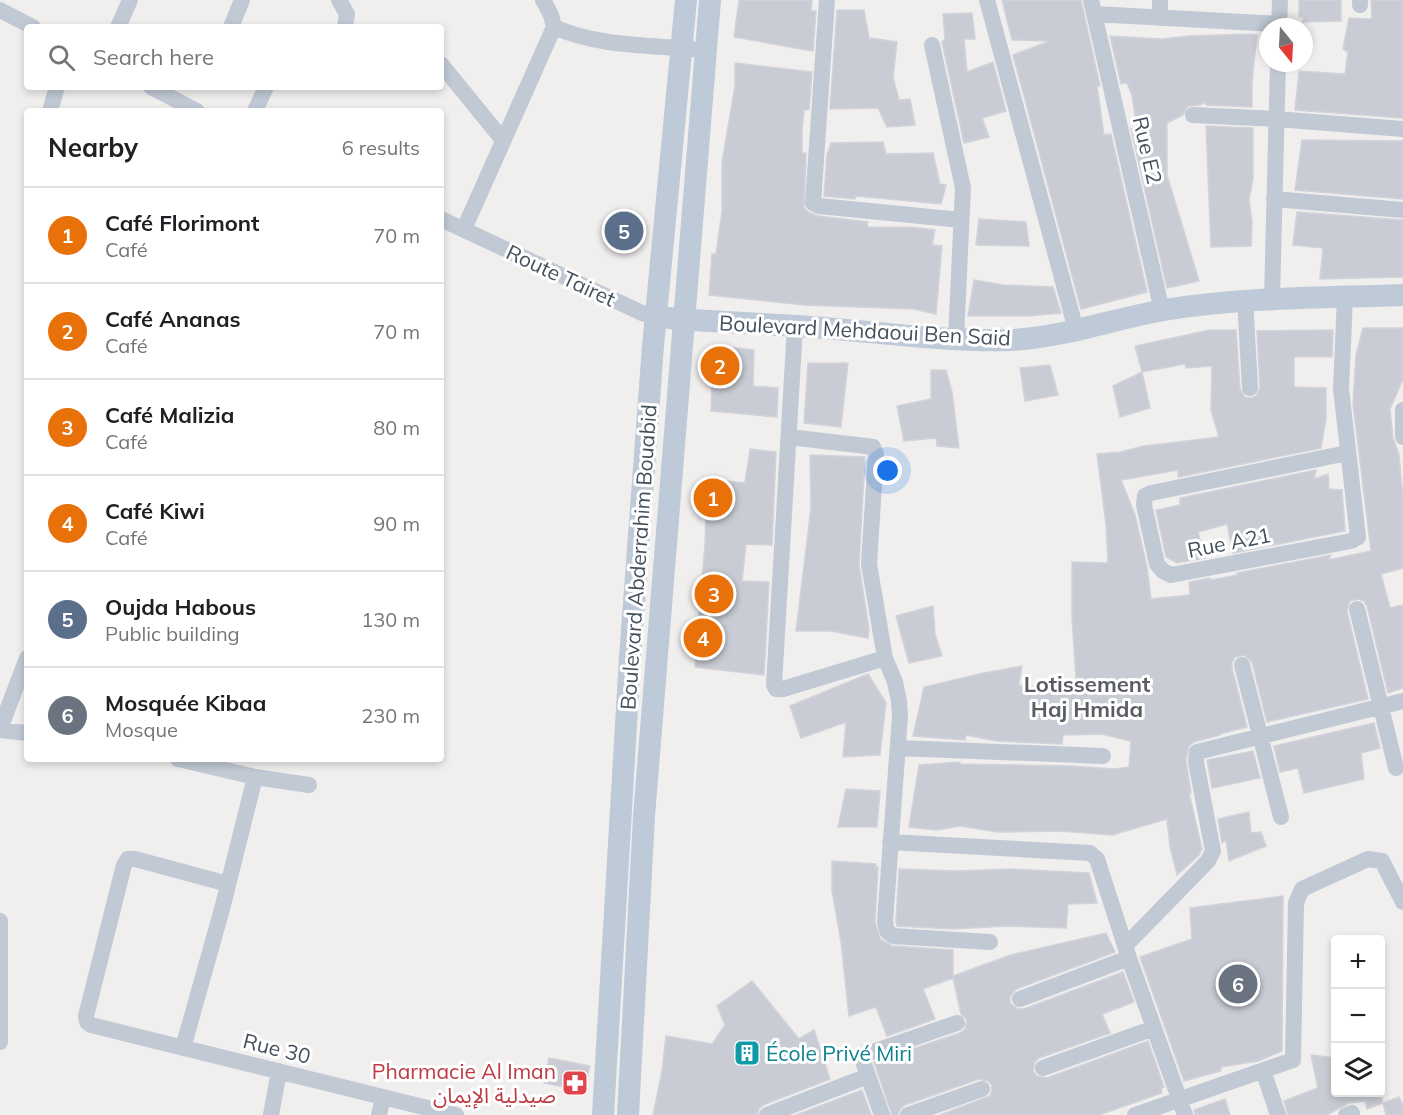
<!DOCTYPE html>
<meta charset="utf-8">
<style>
:root{--surface:#fff;--page:#f6f6f6;--text:#202124;--muted:#757577;--line:#e0e0e0;--accent:#b45309}
body{margin:0;font-family:Mulish,"Noto Sans Arabic",sans-serif;background:var(--page);color:var(--text)}
.controls{position:absolute;right:18px;bottom:18px;display:grid;overflow:hidden;border-radius:6px;box-shadow:0 3px 9px #0003}
.controls button{width:54px;height:54px;display:grid;place-items:center;padding:0;border:0;border-bottom:2px solid var(--line);background:var(--surface);color:var(--text);font:30px sans-serif}
.compass{position:absolute;left:1259px;top:18px;width:54px;height:54px;border-radius:50%;background:var(--surface);box-shadow:0 3px 9px #0003;rotate:162deg}
.you{position:absolute;left:888px;top:471px;width:21px;height:21px;margin:-15px;border:4px solid #fff;border-radius:50%;background:#1a73e8;box-shadow:0 0 0 9px #1a73e833}
.badge{display:grid;place-items:center;width:39px;height:39px;border-radius:50%;background:var(--accent);color:#fff;font-size:20px;font-weight:700}
.pin{position:absolute;translate:-50% -50%;border:3px solid #fff;box-shadow:0 2px 6px #0006}
.list{margin:0;padding:0;list-style:none}
h2{display:flex;justify-content:space-between;align-items:center;height:78px;margin:0;padding:0 24px;font-size:26px}
h2 small{font-size:20px;font-weight:400;color:var(--muted)}
.list li{display:grid;grid-template-columns:39px 1fr auto;gap:18px;align-items:center;box-sizing:border-box;height:96px;padding:0 24px;border-top:2px solid var(--line)}
.list b{display:block;font-size:22px;white-space:nowrap}
.list p{margin:0;font-size:20px;white-space:nowrap;color:var(--muted)}
.list em{font-size:20px;font-style:normal;color:var(--muted)}
.icon{flex:none;width:33px;height:33px;fill:none;stroke:currentColor;stroke-width:2;stroke-linecap:round;stroke-linejoin:round}
.map{position:relative;flex:none;width:1403px;height:1115px;overflow:hidden}
.search{position:absolute;background:var(--surface);box-shadow:0 3px 9px #0003;left:24px;top:24px;width:420px;height:66px;display:flex;align-items:center;gap:15px;box-sizing:border-box;padding:0 21px;border-radius:6px;color:var(--muted);font-size:22px}
.panel{position:absolute;background:var(--surface);box-shadow:0 3px 9px #0003;left:24px;top:108px;width:420px;height:654px;border-radius:6px}
.map>svg:first-child{display:block}
.building{fill:#c9ccd4;stroke:#d2d3da;stroke-width:1.5}
.lines{fill:none;stroke-linecap:round;stroke-linejoin:round}
.street{stroke:#c0c9d4;stroke-width:16}
.secondary{stroke:#bfcad8;stroke-width:22}
.labels{text-anchor:middle;dominant-baseline:central;stroke-width:6;stroke-linejoin:round;paint-order:stroke}
.street-label{font-size:21px;fill:#45505d;stroke:#fff}
.culture-label{font-size:21px;fill:#0d838f;stroke:#fff;text-anchor:start}
.health-label{font-size:21px;fill:#be3a42;stroke:#fff;text-anchor:end}
.neighbourhood-label{font-size:22px;font-weight:bold;fill:#5a5e63;stroke:#fff}
</style>
<div class="map">
<svg width="1403" height="1115" viewBox="0 0 1403 1115">
<rect width="100%" height="100%" fill="#f1eeee"/>
<!-- building -->
<path class="building" d="M739 0H812L811 11H816L813 51 734 37Z
M1002 0H1081L1100 86H1097L1104 135 1111 134 1147 292 1081 309 1013 55 1050 41 1012 40Z
M1299 0H1341V21L1303 22V17H1299Z
M1371 0H1403V118L1295 110 1299 71 1345 74 1348 52 1343 49 1349 18 1372 19Z
M837 10H864L869 38 897 42 893 77 899 100 910 99 915 125 887 127 878 108 830 109Z
M972 13 975 39H964L967 72 993 62 1006 111 982 118 989 137 964 143 942 42 945 39 943 14Z
M1252 34 1257 35 1252 82V107L1206 105 1205 102 1200 105 1188 106 1183 115 1167 123V175L1199 281 1167 288 1131 129 1137 128 1132 95 1127 83 1121 84 1110 36 1162 39 1189 36Z
M735 63 812 72 809 110H804L802 132V153H806L804 208 808 212 818 216 868 222 867 227H910L935 230 932 245 942 246 936 314 914 309 804 305 709 295 712 254H716L722 211V162L735 86Z
M1206 126 1253 128V179L1249 200 1252 222 1251 246 1211 247Z
M1302 140 1403 141V199L1295 190Z
M883 142 886 154 933 153 940 184 946 185 941 204 856 196 855 199 824 196 827 155 831 143Z
M1297 212 1403 220V277L1320 279 1323 248 1293 245Z
M979 219 1026 222 1029 246 976 245Z
M974 280 1003 285 1053 287 1061 313 1028 316H968Z
M1363 328H1403V379L1390 409 1393 438 1399 455 1403 499V568L1381 574 1390 608 1403 605V688L1388 693 1367 606 1364 601 1359 599 1350 601 1347 611 1368 699 1267 722 1252 662 1244 655 1235 657 1232 662V668L1247 727 1220 734V735L1194 742 1189 746 1186 761 1191 793H1189L1202 849 1199 855 1177 875 1170 847 1167 819 1112 835 1059 831 997 832 960 826 937 830 909 827 919 765 960 762V764L1072 766 1114 769 1129 767 1131 741 1101 734 1063 735 1062 744 997 741 966 735 965 740 913 736 924 687 984 673 1022 666 1019 685 1074 691 1076 677 1072 618V562L1108 563 1106 524 1097 454 1120 452 1144 446 1219 437 1211 410 1212 366 1186 368 1185 364 1142 372 1135 346 1210 330H1236L1240 389 1245 397 1251 398 1256 396 1260 388 1257 331 1333 330 1332 357H1294V387L1326 388V419L1321 448 1178 477V470L1121 480 1135 515 1147 567 1151 599 1190 595 1189 582 1210 578 1211 580 1238 575 1237 573 1331 555 1328 560 1371 551 1353 404 1356 355Z
M717 346 754 350 753 386 778 388 777 417 711 411 712 381Z
M808 363H848L841 427 804 423Z
M1050 365 1058 395 1025 401 1020 368Z
M931 370H946L952 392 959 448 937 446 936 438 904 441 897 406 931 399Z
M1142 372 1150 408 1120 417 1113 386Z
M750 449 776 452 772 545 746 544 742 581 769 582 764 675 695 667 705 544 707 479 745 483Z
M810 455 865 457 859 564 869 629 868 638 831 631H796L811 508Z
M1316 470 1314 479 1328 474 1329 489 1342 490 1345 531 1233 553 1227 524 1198 532 1205 558 1177 563 1166 557 1156 510 1180 505V498Z
M933 606 935 634 942 656 909 663 896 616Z
M868 674 886 703 880 755 843 757 846 722 801 738 790 706Z
M1374 723 1380 748 1361 753 1364 779 1304 793 1298 768 1280 772 1274 746Z
M1253 751 1260 778 1212 788 1207 760Z
M846 789 880 791 877 827H838Z
M1249 812 1251 833 1261 832 1266 846 1229 861 1226 840 1222 843 1218 819Z
M832 861 876 864 875 867H878L875 922 880 939 892 946 953 950V976L1011 955 1106 933 1115 952 1016 989 1010 997V1003L1018 1009H1024L1123 972 1134 1002 1102 1014 1110 1033 1039 1058 1035 1062 1033 1071 1037 1076 1047 1078 1148 1041 1164 1087 1161 1088 1162 1093 1099 1115H940L990 1096 992 1090V1085L988 1081 979 1079 905 1105 900 1109 898 1115H892L874 1062 960 1033 965 1029 967 1020 961 1014 953 978 923 989 935 1019 887 1036 876 1007 849 1016 841 942 832 891Z
M899 869 956 871 1013 869 1089 873 1097 903 1068 904 1066 928 1007 926 954 929 897 926 896 921Z
M1283 896 1282 1051 1258 1061 1221 1067V1071L1184 1081 1140 957 1192 939 1190 908Z
M752 981 799 1039 814 1030 830 1079 763 1105 759 1109 757 1115H653L662 1071 666 1036 712 1044 725 1025 717 1006Z
M1311 1055 1335 1058V1092H1380L1383 1103 1367 1109 1365 1101 1349 1103 1327 1115H1288L1284 1101 1318 1088Z
M549 1058 590 1066 584 1091 544 1083Z
M862 1090 871 1115H796Z
M1399 1097 1403 1105V1115H1386L1383 1103Z
M1225 1099 1230 1115H1195L1194 1110Z"/>
<g class="lines">
<!-- street -->
<path class="street" d="M339 0 347 14 345 27
M827 0 813 203 819 206 961 220
M987 0 1076 330
M1091 0 1162 311
M1360 5V0
M0 10 33 27
M1094 14 1279 24
M1160 18V0
M118 27 130 0
M231 27 242 0
M554 27C596 46 646 45 692 49
M1279 27 1280 0
M932 45 963 188 956 339
M441 64 502 139
M151 87 197 111
M50 111 57 87
M255 111 266 87
M1193 115 1276 119 1403 129
M1274 199 1403 210
M441 219 642 313 655 317
M464 229 554 27 551 15 543 0
M1345 297 1341 389 1358 537 1351 541 1171 575 1163 571 1157 564 1144 505 1145 496 1151 493 1347 453
M1245 299 1250 388
M1272 299 1278 63
M795 326 774 685 776 689H783L885 658
M1403 410V437
M789 437 866 446 873 447 876 454 869 564 885 658 895 682 899 701 900 716 885 922 887 931 893 936 990 942
M1357 609 1396 768
M1242 665 1281 817
M0 729 27 658
M0 730 27 733
M899 748 1103 756
M178 759 255 777 309 785
M890 842 1090 853 1097 859 1129 958 1185 1115
M228 884 135 859H128L124 865 86 1016 87 1022 91 1025 456 1115
M0 921V1042
M1125 946 1208 861 1213 851 1196 762 1197 752 1403 701
M1020 999 1129 958
M183 1048 222 909 255 777
M1043 1068 1154 1028
M1263 1070 1278 1115
M271 1115 279 1071
M379 1115 383 1097
M767 1115 868 1076
M882 1115 861 1056 957 1023
M908 1115 982 1089
M1135 1115 1293 1060 1296 903 1302 889 1368 859 1382 861 1403 902
M1346 1115 1352 1113"/>
<!-- secondary -->
<path class="secondary" d="M669 318C724 323 780 324 836 329 894 334 954 342 1012 340 1064 337 1113 319 1164 310 1243 297 1323 298 1403 295
M603 1115 630 657 653 346 686 0
M628 1115 644 816 710 0"/>
</g>
<!-- icons -->
<defs>
<g id="building-square" transform="scale(1.35)"><rect x="-9" y="-9" width="18" height="18" rx="4" fill="#0f9aa8" stroke="#fff"/><path d="M-4-6H4V6H1V3H-1V6H-4ZM-2.5-4.3h1.7v1.8h-1.7ZM.8-4.3h1.7v1.8H.8ZM-2.5-1h1.7V.8h-1.7ZM.8-1h1.7V.8H.8Z" fill="#fff"/></g>
<g id="pharmacy-square" transform="scale(1.35)"><rect x="-9" y="-9" width="18" height="18" rx="4" fill="#e0444e" stroke="#fff"/><path d="M-2-6h4v4h4v4h-4v4h-4v-4h-4v-4h4Z" fill="#fff"/></g>
</defs>
<g fill-rule="evenodd">
<use href="#building-square" x="747" y="1053"/>
<use href="#pharmacy-square" x="575" y="1083"/>
</g>
<g class="labels">
<!-- street labels -->
<g class="street-label">
<text transform="translate(1148 150) rotate(77)">Rue E2</text>
<text transform="translate(561 275) rotate(25)">Route Tairet</text>
<text transform="translate(865 330) rotate(3)">Boulevard Mehdaoui Ben Said</text>
<text transform="translate(1229 542) rotate(-11)">Rue A21</text>
<text transform="translate(638 557) rotate(-86)">Boulevard Abderrahim Bouabid</text>
<text transform="translate(277 1048) rotate(14)">Rue 30</text>
</g>
<!-- culture labels -->
<g class="culture-label">
<text x="766" y="1053">École Privé Miri</text>
</g>
<!-- health labels -->
<g class="health-label">
<text x="556" y="1071">Pharmacie Al Iman<tspan x="556" dy="24">صيدلية الإيمان</tspan></text>
</g>
<!-- neighbourhood labels -->
<g class="neighbourhood-label">
<text x="1087" y="684">Lotissement<tspan x="1087" dy="25">Haj Hmida</tspan></text>
</g>
</g>
</svg>
<div class="controls">
<button>+</button>
<button>−</button>
<button><svg class="icon" aria-label="layers" viewBox="0 0 24 24"><path d="M12 4l9 5-9 5-9-5zM3 14l9 5 9-5"/></svg></button>
</div>
<svg class="compass" viewBox="-18 -18 36 36"><path d="M0-13l5 13h-10z" fill="#e53935"/><path d="M0 13l5-13h-10z" fill="#757577"/></svg>
<div class="you"></div>
<div class="pin badge" style="left:713px;top:498px;background:#e8710a">1</div>
<div class="pin badge" style="left:720px;top:366px;background:#e8710a">2</div>
<div class="pin badge" style="left:714px;top:594px;background:#e8710a">3</div>
<div class="pin badge" style="left:703px;top:638px;background:#e8710a">4</div>
<div class="pin badge" style="left:624px;top:231px;background:#5c6f8a">5</div>
<div class="pin badge" style="left:1238px;top:984px;background:#6b7280">6</div>
<div class="search"><svg class="icon" aria-label="search" viewBox="0 0 24 24"><circle cx="10" cy="10" r="6"/><path d="M15 15l6 6"/></svg>Search here</div>
<section class="panel">
<h2>Nearby<small>6 results</small></h2>
<ul class="list">
<li><span class="badge" style="background:#e8710a">1</span><div><b>Café Florimont</b><p>Café</p></div><em>70 m</em></li>
<li><span class="badge" style="background:#e8710a">2</span><div><b>Café Ananas</b><p>Café</p></div><em>70 m</em></li>
<li><span class="badge" style="background:#e8710a">3</span><div><b>Café Malizia</b><p>Café</p></div><em>80 m</em></li>
<li><span class="badge" style="background:#e8710a">4</span><div><b>Café Kiwi</b><p>Café</p></div><em>90 m</em></li>
<li><span class="badge" style="background:#5c6f8a">5</span><div><b>Oujda Habous</b><p>Public building</p></div><em>130 m</em></li>
<li><span class="badge" style="background:#6b7280">6</span><div><b>Mosquée Kibaa</b><p>Mosque</p></div><em>230 m</em></li>
</ul>
</section>
</div>
